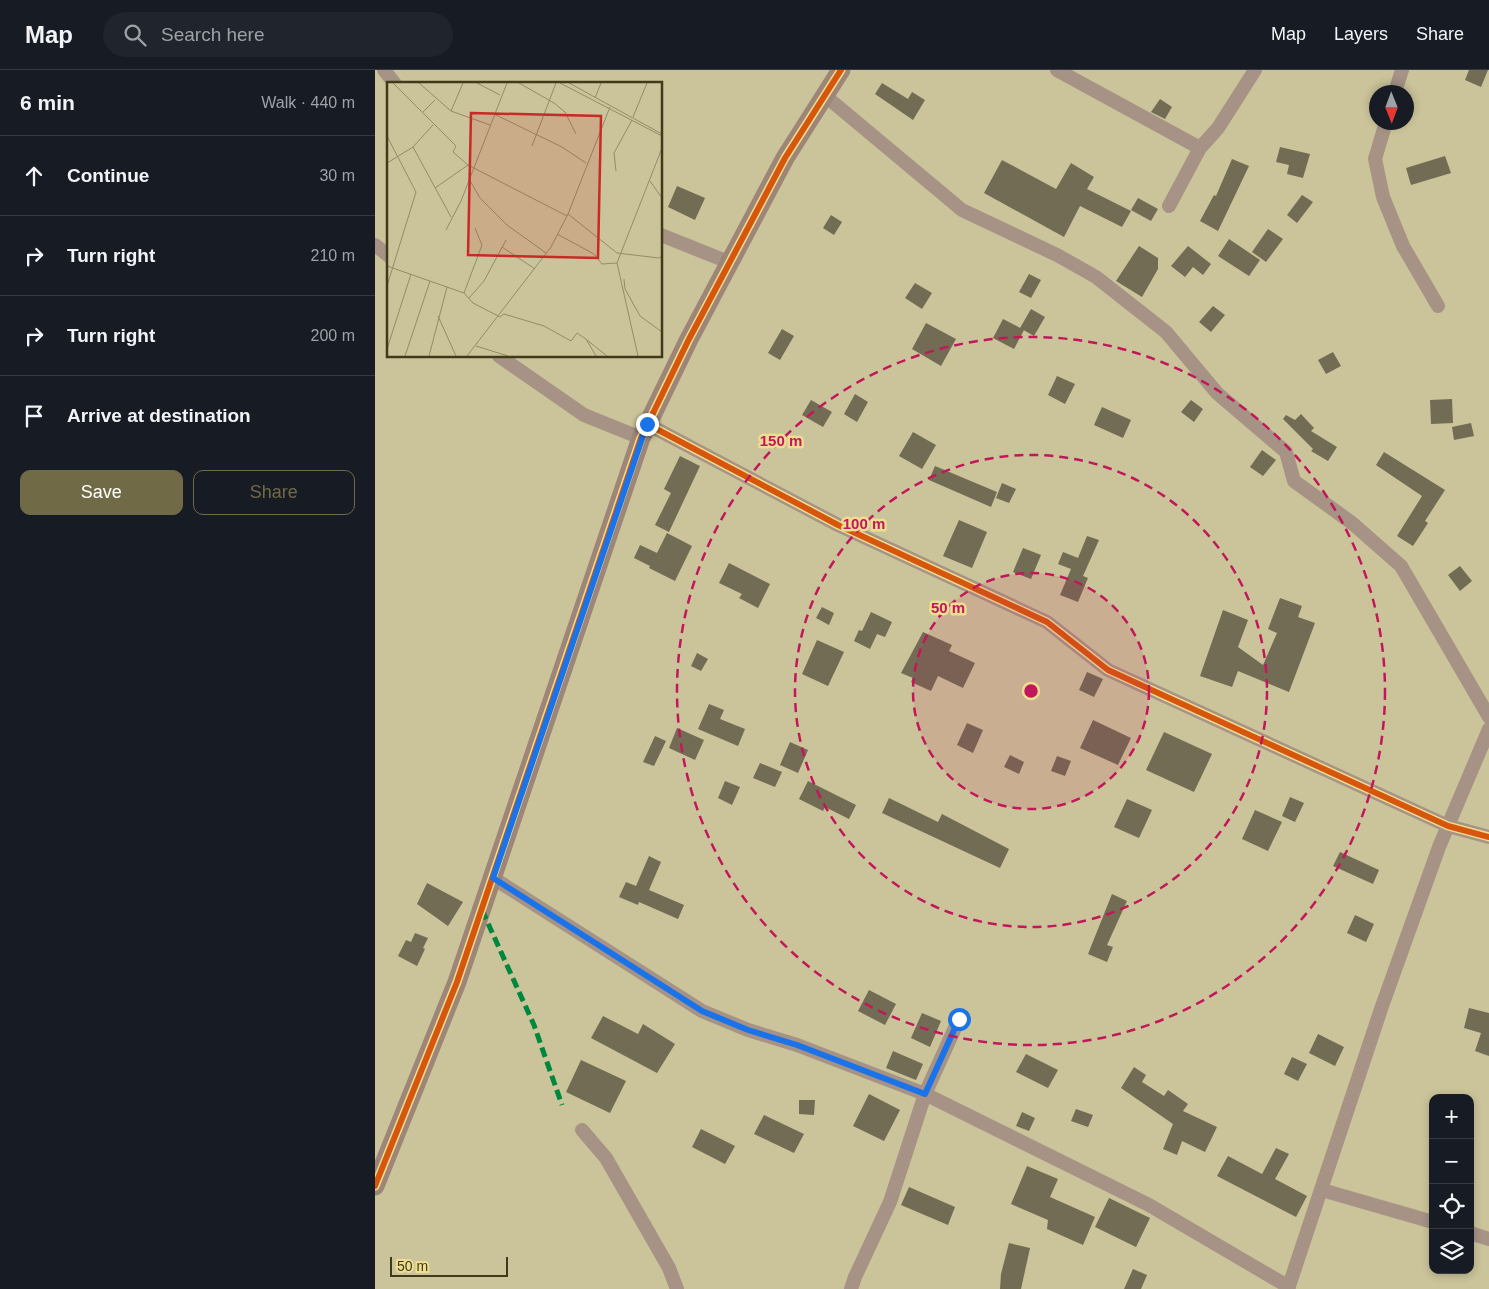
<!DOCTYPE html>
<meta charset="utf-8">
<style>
:root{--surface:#171b24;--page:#20242c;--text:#f1f3f6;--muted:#9ea1a6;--line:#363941;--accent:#716a47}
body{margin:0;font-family:Arial,sans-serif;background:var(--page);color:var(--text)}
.controls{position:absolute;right:15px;bottom:15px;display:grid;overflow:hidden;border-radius:10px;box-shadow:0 2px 8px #0003}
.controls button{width:45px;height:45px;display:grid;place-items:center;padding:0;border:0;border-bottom:1px solid var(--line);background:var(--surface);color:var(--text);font:25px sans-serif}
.compass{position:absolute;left:994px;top:15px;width:45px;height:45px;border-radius:50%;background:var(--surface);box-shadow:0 2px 8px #0003;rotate:179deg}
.scale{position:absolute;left:15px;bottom:12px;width:118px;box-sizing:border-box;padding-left:5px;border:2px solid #403a1b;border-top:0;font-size:14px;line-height:18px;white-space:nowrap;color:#403a1b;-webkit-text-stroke:4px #edde91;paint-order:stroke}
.stop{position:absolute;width:15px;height:15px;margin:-11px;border:4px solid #1a73e8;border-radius:50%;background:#fff}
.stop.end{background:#1a73e8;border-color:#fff;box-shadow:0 1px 5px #0008}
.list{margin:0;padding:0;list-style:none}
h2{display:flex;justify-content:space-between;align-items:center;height:65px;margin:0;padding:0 20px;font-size:21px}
h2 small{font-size:16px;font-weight:400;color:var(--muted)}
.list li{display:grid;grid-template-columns:32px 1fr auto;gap:15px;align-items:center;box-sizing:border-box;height:80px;padding:0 20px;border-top:1px solid var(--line)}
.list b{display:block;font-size:19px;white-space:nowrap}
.list em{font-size:16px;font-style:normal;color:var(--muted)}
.actions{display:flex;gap:10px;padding:15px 20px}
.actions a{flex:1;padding:11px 0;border:1px solid var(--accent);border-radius:10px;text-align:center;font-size:18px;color:var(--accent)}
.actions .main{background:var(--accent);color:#fff}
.icon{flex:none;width:28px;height:28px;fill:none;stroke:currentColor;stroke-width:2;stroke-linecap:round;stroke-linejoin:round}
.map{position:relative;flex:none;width:1114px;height:1219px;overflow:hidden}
header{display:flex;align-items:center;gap:30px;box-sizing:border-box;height:70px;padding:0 25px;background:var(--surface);border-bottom:1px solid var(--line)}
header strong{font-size:24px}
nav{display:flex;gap:28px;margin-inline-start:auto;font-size:18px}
.search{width:350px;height:45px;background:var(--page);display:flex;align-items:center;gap:12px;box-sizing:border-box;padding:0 18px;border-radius:28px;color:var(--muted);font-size:19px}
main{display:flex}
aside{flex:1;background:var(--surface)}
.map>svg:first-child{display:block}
.building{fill:#716c53}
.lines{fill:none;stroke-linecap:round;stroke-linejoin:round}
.street{stroke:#a69386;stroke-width:14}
.secondary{stroke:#9d8678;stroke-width:19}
.quiet{stroke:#00873e;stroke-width:5;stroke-dasharray:10 5;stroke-linecap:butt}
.cycleway-casing{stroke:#edde91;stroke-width:9}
.cycleway{stroke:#d7560e;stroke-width:6}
.route{stroke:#1a73e8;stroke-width:6}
.ring{fill:none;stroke:#c2185b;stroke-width:2.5;stroke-dasharray:9 6}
.inset-road{fill:none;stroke:#938c67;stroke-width:1}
.view{fill:#c72a27;fill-opacity:0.15;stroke:#c72a27;stroke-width:2.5}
.inset-edge{fill:none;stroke:#403a1b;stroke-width:2.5}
.centre{fill:#c2185b;stroke:#edde91;stroke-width:2.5}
.ring-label{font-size:15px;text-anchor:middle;font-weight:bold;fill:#c2185b;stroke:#edde91;stroke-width:5;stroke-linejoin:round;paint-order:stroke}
</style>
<header>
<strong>Map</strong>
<div class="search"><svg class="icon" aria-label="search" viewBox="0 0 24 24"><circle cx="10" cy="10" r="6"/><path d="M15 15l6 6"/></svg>Search here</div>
<nav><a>Map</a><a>Layers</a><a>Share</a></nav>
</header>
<main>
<aside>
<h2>6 min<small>Walk · 440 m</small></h2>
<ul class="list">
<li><svg class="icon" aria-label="ahead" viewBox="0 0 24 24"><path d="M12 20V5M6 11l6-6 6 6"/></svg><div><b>Continue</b></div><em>30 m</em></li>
<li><svg class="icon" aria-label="right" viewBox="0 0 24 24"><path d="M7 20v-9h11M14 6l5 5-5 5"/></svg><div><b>Turn right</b></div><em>210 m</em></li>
<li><svg class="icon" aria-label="right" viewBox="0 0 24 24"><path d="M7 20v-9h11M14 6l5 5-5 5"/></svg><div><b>Turn right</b></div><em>200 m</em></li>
<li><svg class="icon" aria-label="arrive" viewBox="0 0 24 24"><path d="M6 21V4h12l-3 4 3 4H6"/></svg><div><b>Arrive at destination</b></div></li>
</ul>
<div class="actions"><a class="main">Save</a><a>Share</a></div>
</aside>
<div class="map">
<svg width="1114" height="1219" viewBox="0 0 1114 1219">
<rect width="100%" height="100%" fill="#cbc399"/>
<!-- building -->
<path class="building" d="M1094 0H1113L1106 17 1090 10Z
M507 13 533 29 537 22 550 30 538 50 500 24Z
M785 29 797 37 790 49 776 42Z
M905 77 935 84 928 108 912 104 914 95 901 92Z
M1070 86 1076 103 1036 115 1031 98Z
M857 89 874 96 843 161 825 151 839 125 841 126Z
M627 90 681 119 696 93 719 107 712 119 756 141 747 157 705 136 689 167 609 123Z
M302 116 330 128 320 150 293 137Z
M927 125 938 132 922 153 912 145Z
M763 128 783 139 776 151 756 140Z
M456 145 467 152 459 165 448 158Z
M893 159 908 169 891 192 877 182Z
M854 169 885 190 874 206 843 186Z
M764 176 783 188V199L767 227 741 211Z
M813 176 836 194 828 205 818 197 810 207 796 196Z
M654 204 666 210 656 228 644 222Z
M540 213 557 223 547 239 530 228Z
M838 236 850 245 836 262 824 252Z
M656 239 670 247 659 266 645 258Z
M628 249 649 260 639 279 618 268Z
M551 253 581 269 566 296 537 279Z
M407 259 419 266 405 290 393 283Z
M958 282 966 296 951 304 943 290Z
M682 306 700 314 690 334 673 325Z
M480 324 493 332 482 352 469 344Z
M1077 329 1078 353 1056 354 1055 330Z
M436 330 457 342 448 357 427 345Z
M816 330 828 339 819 352 806 342Z
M727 337 756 350 748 368 719 355Z
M926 344 939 358 936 361 962 377 953 391 936 381 938 379 908 349 911 345 920 350Z
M1096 353 1099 366 1079 370 1077 357Z
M538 362 561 375 547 399 524 386Z
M887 380 901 390 888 406 875 397Z
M1009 382 1070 420 1050 451 1053 453 1038 476 1022 466 1047 426 1001 395Z
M305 386 325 396 294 462 280 455 296 423 289 419Z
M560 396 622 422 616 437 554 410Z
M627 413 641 419 634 433 621 428Z
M584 450 612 462 597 498 568 486Z
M292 463 317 476 300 511 274 498 275 496 259 488 265 475 282 483Z
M712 466 724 470 708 506 713 508 703 532 685 525 696 499 683 494 688 482 703 488Z
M648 478 666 485 656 509 638 502Z
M354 493 395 514 383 538 364 528 367 524 344 513Z
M1085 496 1097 511 1085 521 1073 505Z
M905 528 927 536 923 547 940 553 914 622 863 601 857 617 825 606 848 540 873 550 863 577 888 595 902 563 893 559Z
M447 537 459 543 454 555 441 548Z
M496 542 517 552 510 567 502 564 495 579 479 571 484 560 487 561Z
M548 562 577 575 574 581 600 593 588 618 563 606 556 621 536 612 538 608 526 603Z
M442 570 469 582 453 616 427 604Z
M322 583 333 589 326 601 316 596Z
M712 602 728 609 719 627 704 620Z
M334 634 349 640 345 649 370 659 363 676 323 659Z
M718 650 756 668 743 695 705 678Z
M592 653 608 660 598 683 582 675Z
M302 658 329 670 320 690 294 678Z
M789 662 837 684 819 722 771 700Z
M280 666 291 671 279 696 268 692Z
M415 672 433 680 423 703 405 695Z
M635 685 649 692 644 704 629 697Z
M682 686 696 691 690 706 676 701Z
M385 693 407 702 400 717 378 708Z
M350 711 365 717 357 735 343 728Z
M433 711 481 735 474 749 450 737 448 741 424 729Z
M915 727 929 733 920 752 907 746Z
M514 728 563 752 567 744 634 779 625 798 507 743Z
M752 729 777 740 764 768 739 757Z
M880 740 907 752 893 781 867 769Z
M965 782 1004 800 998 814 958 796Z
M274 786 286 792 274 820 309 835 303 849 264 832 263 835 244 827 251 812 261 816Z
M52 813 88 832 73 856 42 834Z
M737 824 752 831 732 875 738 877 732 892 713 884Z
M980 845 999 854 991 872 972 863Z
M40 863 53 868 48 878 50 879 42 896 23 886 31 870 36 872Z
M494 920 521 934 510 955 483 941Z
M1094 938 1114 943V986L1100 981 1106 963 1089 958Z
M547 943 566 951 555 977 536 968Z
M228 946 263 964 268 954 300 974 282 1003 216 968Z
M943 964 969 977 960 996 934 983Z
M518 981 548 994 541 1010 511 998Z
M651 984 683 1000 673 1018 641 1002Z
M917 987 932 994 923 1011 909 1004Z
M206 990 251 1011 235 1043 191 1022Z
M759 997 771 1005 767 1012 789 1026 793 1020 813 1034 808 1041 842 1057 830 1082 807 1071 802 1085 788 1079 798 1054 746 1018Z
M494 1024 525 1040 509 1071 478 1056Z
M424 1030H440L439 1045 424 1044Z
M701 1039 718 1045 713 1057 696 1051Z
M647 1042 660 1048 654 1061 641 1056Z
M389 1045 429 1064 419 1083 379 1064Z
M326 1059 360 1076 350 1094 317 1077Z
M901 1078 914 1084 900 1109 932 1126 921 1147 842 1106 853 1086 887 1104Z
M652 1096 683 1109 675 1127 720 1147 708 1175 672 1159 673 1150 636 1134Z
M534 1117 580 1137 573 1155 526 1135Z
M734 1128 775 1148 761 1177 720 1157Z
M634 1173 655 1178 646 1219H625L626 1204Z
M758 1199 772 1205 766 1219H749Z"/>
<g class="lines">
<!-- street -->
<path class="street" d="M9 0 20 14
M682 0 825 78
M1020 22 1027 0
M448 24 587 140 682 185 721 207 791 262 842 323 911 382 919 411 977 453 1026 496 1114 647
M1011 52 1000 89 1008 127 1028 176 1063 236
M794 136 825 78 843 58 880 0
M286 165 356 193
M0 175 14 186
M124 286 209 345 266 368
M272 354 463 455 672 552 733 600 1073 756 1114 767
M118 808 327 941 373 960 422 975 550 1024 774 1135 914 1217
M207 1060 231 1088 294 1198 302 1219
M947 1120 1058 1152
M1095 1163 1114 1169
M476 1219 480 1207 515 1132 550 1024 584 949
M913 1219 1006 939 1064 777 1114 659"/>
<!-- secondary -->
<path class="secondary" d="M0 1116 82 912 266 368 313 271 410 88 466 0"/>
<!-- quiet -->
<path class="quiet" d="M107 840 159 955 187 1035"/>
<!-- cycleway casing -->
<g class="cycleway-casing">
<path id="cycleway" d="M272 354 463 455 672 552 733 600 1073 756 1114 767
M0 1116 82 912 266 368 313 271 410 88 466 0"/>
</g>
<!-- cycleway -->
<use href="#cycleway" class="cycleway"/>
</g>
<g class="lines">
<!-- route -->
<path class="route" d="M272 354 118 808 327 941 373 960 422 975 550 1024 584 949"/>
</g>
<!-- distance rings -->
<circle cx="656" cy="621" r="118" fill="#c2185b" fill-opacity=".12"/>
<g class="ring">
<circle cx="656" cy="621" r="118"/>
<circle cx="656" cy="621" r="236"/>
<circle cx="656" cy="621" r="354"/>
</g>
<!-- overview -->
<g transform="translate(12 12)">
<rect width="275" height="275" fill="#cbc399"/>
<path class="inset-road" d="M6 1 69 64 66 70 81 83 180 134M32 1 64 29 103 43M90 1 113 13M132 1 167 21 178 30 189 52M173 1 275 54M182 1 275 52M208 16 214 1M64 29 76 1M35 31 48 18M107 32 175 65 199 81M246 35 260 1M0 54 29 110 0 204M145 64 169 1M26 65 64 135M0 81 26 65 46 43M229 89 227 71 245 38M82 97 93 116 120 143 159 171M263 99 275 116M48 106 81 83M181 132 230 171 272 176 275 174M59 148 74 119 120 1M170 152 207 172 215 182 230 181M115 165 148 187M0 184 77 211 86 221 113 235 117 232 157 244 184 259 190 251 199 257 209 274M237 197 238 207 253 234 275 250M77 211 95 163 88 146M82 216 97 199 119 158M51 234 69 274M200 258 220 274M89 264 121 274M0 267 24 192M18 274 43 199M42 274 60 205M80 274 164 165 181 132 223 25M251 274 230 181 275 66"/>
<path class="view" d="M84 31 214 34 211 176 81 173Z"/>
<rect width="275" height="275" class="inset-edge"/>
</g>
<circle cx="656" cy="621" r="8" class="centre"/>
<g class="ring-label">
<text x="406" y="376">150 m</text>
<text x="489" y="459">100 m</text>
<text x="573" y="543">50 m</text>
</g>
</svg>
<div class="controls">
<button>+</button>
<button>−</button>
<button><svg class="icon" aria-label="locate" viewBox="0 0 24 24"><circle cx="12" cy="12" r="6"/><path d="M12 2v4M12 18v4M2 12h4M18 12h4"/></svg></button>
<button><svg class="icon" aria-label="layers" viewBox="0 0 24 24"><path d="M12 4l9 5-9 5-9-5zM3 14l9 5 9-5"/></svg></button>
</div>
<svg class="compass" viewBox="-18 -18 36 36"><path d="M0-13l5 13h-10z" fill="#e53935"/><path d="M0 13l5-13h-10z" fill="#9ea1a6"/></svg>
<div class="scale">50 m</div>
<div class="stop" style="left:584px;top:949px"></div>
<div class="stop end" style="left:272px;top:354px"></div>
</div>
</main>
